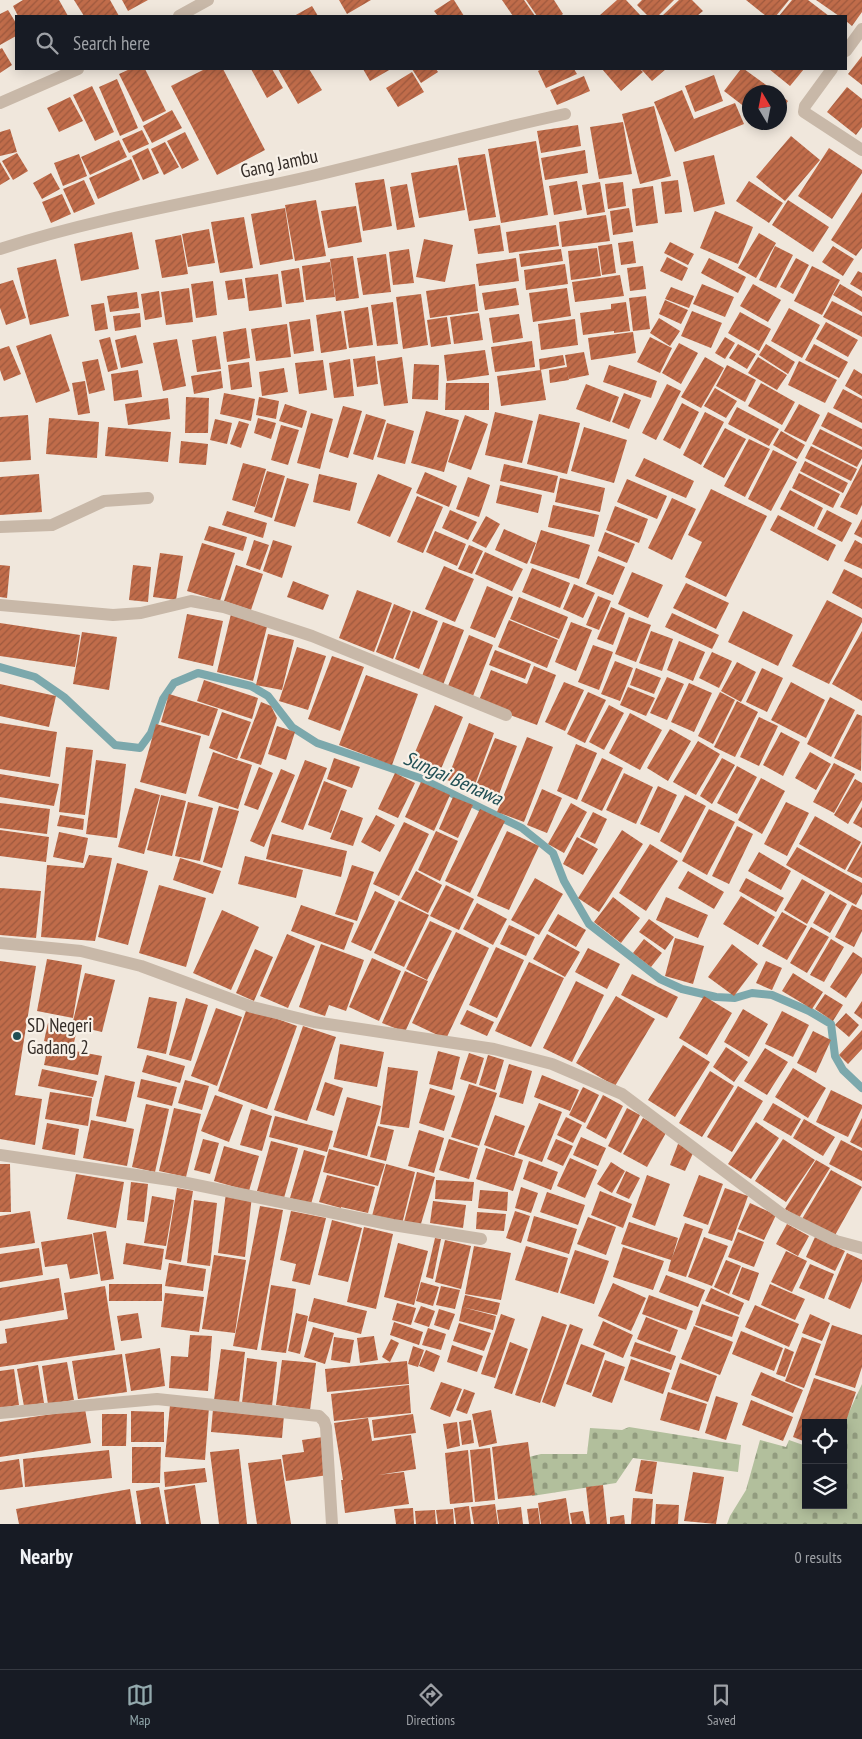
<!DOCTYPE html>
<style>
:root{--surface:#171b24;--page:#242831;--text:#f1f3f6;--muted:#9ea1a6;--line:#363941;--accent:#93a9ad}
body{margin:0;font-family:"PT Sans Narrow",sans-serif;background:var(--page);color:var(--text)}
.controls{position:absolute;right:15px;bottom:15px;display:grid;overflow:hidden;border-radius:0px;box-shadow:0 2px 12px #0003}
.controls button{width:45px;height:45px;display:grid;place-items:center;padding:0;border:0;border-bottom:1px solid var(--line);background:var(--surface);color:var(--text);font:25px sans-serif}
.compass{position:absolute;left:742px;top:85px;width:45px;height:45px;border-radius:50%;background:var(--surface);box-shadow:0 2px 12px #0003;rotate:350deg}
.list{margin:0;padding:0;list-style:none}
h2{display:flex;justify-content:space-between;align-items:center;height:65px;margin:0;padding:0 20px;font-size:21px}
h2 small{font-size:16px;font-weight:400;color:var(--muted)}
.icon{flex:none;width:28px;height:28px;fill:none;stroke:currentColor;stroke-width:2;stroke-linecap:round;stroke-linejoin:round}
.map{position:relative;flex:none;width:862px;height:1524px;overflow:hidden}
.search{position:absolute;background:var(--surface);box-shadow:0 2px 12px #0003;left:15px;right:15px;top:15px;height:55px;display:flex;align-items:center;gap:12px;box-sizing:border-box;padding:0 18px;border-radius:0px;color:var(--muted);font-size:19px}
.sheet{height:145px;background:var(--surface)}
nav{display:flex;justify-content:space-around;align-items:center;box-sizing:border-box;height:70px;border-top:1px solid var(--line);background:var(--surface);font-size:14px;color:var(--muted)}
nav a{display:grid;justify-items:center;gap:2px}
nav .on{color:var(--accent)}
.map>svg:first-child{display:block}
.cemetery{fill:url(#cemetery-stones)}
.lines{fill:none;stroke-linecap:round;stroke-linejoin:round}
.stream{stroke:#7ca8ac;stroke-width:8}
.building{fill:url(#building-hatch)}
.minor{stroke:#c8b8a8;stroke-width:12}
.poi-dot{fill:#204f54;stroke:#f8f1e8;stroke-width:2}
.labels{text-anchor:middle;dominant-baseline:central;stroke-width:4.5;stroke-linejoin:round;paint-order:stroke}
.street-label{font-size:19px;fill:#352d28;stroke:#f8f1e8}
.poi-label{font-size:19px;fill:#352d28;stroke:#f8f1e8;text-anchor:start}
.water-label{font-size:20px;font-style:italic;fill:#204f54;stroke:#f8f1e8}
</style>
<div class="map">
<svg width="862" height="1524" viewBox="0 0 862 1524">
<defs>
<pattern id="cemetery-stones" width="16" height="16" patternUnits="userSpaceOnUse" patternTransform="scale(1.25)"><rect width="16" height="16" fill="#b2bf9c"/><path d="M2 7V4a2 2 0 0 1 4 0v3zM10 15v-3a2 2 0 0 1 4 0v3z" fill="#929c7f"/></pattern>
<pattern id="building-hatch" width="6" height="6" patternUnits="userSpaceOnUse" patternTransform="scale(1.25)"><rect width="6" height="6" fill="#c06c4a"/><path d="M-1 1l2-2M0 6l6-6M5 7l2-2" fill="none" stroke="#9d593e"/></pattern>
</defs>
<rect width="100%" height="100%" fill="#f0e7dc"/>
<!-- cemetery -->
<path class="cemetery" d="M862 1384V1524H727L730 1516 746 1490 760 1440 786 1447 789 1440 806 1446V1505H843V1425Z
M629 1427 741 1445 738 1472 633 1458 616 1483 532 1496 528 1467 529 1457 541 1454H587L590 1428 622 1430Z"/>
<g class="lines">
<!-- stream -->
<path class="stream" d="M0 667 35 677 64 697 115 745 140 748 151 733 163 699 174 683 198 673 251 686 268 696 292 727 317 743 420 778 522 828 553 853 564 881 589 924 660 979 682 989 716 997 735 998 752 993 772 995 809 1011 831 1024 835 1056 843 1070 862 1088"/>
</g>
<!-- building -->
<path class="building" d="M23 0H59L68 16H18L13 6Z
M74 0H110L119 16H84Z
M122 0H148L128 11Z
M339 0H371L347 14Z
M451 0H454L464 16H438L434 11Z
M502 0H524L535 16H513Z
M526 0H554L563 14 560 16H537Z
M617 0H626L641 16H599Z
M642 0H674L658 16H648L637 5Z
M679 0H692L703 11 697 16H662Z
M746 0H789L776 16H766Z
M792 0H808L829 16H779Z
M816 0H862V12L852 26 846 21V16H839Z
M312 6 318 16H294Z
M8 10 16 23V36L0 45V14Z
M2 48 12 65 0 73V49Z
M862 56V85L848 74Z
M130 69H145L166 111 143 122 119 74Z
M205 69H223L265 150 217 175 171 86Z
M251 69H272L283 88 267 98Z
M278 69H309L322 90 298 104Z
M363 69H391L370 81Z
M412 69H436L438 72 421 83Z
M542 69H574L577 74 546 88 538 71Z
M602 69H640L643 72 621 91Z
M641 69H666L652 81Z
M741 69H744L776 92H750V111L724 91Z
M769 69H804L790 86Z
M412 72 424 92 398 107 386 88Z
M714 75 723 101 695 112 685 86Z
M584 76 590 91 557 105 550 90Z
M117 79 138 128 120 136 99 87Z
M92 86 114 132 95 141 73 95Z
M847 87 862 99V127L856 135 827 112Z
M682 90 694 119 735 103 744 124 675 152 654 102Z
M780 95 788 101 780 113Z
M70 97 83 121 59 132 47 108Z
M654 106 671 176 640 184 622 114Z
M172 110 182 128 152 143 143 126Z
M623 122 632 174 599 179 590 127Z
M578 125 581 146 541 153 537 131Z
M10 129 17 152 0 156V132Z
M142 130 149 144 129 153 122 139Z
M185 132 199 160 182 169 167 141Z
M791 136 820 160 785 201 756 177Z
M119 140 127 157 90 175 81 157Z
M536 141 548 215 501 223 488 149Z
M165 142 179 167 164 175 151 149Z
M148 148 159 173 143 180 132 156Z
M829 148 862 170V173L832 219 798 196Z
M585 150 588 173 545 180 541 158Z
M17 153 28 171 13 180 2 161Z
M79 154 87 176 63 186 54 163Z
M485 154 496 217 469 221 458 158Z
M714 155 725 204 694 212 683 162Z
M131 159 140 180 98 199 89 178Z
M0 162 10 179 0 185Z
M457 165 465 210 419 218 411 173Z
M51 173 60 189 42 199 33 183Z
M384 179 392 226 363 231 355 183Z
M84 180 95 204 74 213 63 189Z
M678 180 682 212 665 214 661 182Z
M577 181 582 210 554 215 549 186Z
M749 181 783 203 769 223 736 201Z
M600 182 605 212 587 215 582 185Z
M623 182 626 206 608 209 605 184Z
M407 184 415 227 397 230 390 187Z
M653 186 658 223 636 226 632 189Z
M862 192V248L856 256 831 240Z
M62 194 71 214 51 223 42 202Z
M316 200 326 256 295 261 285 205Z
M788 200 829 227 813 252 772 225Z
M356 206 362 242 328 248 321 211Z
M285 208 293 259 260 265 251 214Z
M629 208 633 232 613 235 610 211Z
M715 211 753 227 738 264 700 248Z
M606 215 610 241 562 247 559 222Z
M244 217 253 268 220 273 211 222Z
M500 225 504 251 478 254 474 229Z
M556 225 559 246 509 253 506 232Z
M209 229 215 263 188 267 182 234Z
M132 232 139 269 81 281 74 244Z
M759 233 776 243 756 278 738 268Z
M181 235 188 274 162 278 155 240Z
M424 239 453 245 445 282 416 277Z
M633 241 636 263 621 265 618 243Z
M670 242 694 254 688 265 664 253Z
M612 244 616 273 602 275 598 246Z
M775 246 793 255 776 288 759 280Z
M833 246 854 259 843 276 822 262Z
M597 248 601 276 571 280 568 251Z
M409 249 414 283 393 285 389 252Z
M561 249 563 261 521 267 519 254Z
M386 254 391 292 363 295 357 258Z
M353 256 359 298 336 301 330 259Z
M667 257 688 268 682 281 660 271Z
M516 258 519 281 479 286 476 264Z
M709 258 746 277 738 293 701 273Z
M796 258 809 265 793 294 780 287Z
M56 259 69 316 30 325 17 268Z
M330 262 335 297 306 300 302 266Z
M565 264 568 284 526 290 524 270Z
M643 266 646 289 630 291 627 268Z
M812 266 840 280 822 315 794 301Z
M299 268 304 302 286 304 281 271Z
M858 271 862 273V291L850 284Z
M278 274 282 307 249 311 245 278Z
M620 275 624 296 575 302 572 282Z
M242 279 245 298 228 300 225 281Z
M13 280 26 318 6 325 0 308V284Z
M213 281 217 315 196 318 191 284Z
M475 284 478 311 430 318 426 291Z
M702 284 734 297 725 317 693 304Z
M753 284 781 300 768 322 740 306Z
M840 284 862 297V312L833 295Z
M671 287 694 296 689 308 665 299Z
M189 288 193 322 166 325 161 292Z
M516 288 519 305 485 310 482 293Z
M567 288 571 316 533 322 529 293Z
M159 291 162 317 145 320 141 294Z
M137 292 139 308 110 312 107 296Z
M421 294 428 345 403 349 396 297Z
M646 296 650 329 633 331 629 298Z
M665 300 688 310 681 324 659 314Z
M832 301 862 316V337L823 317Z
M393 302 398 344 377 346 371 305Z
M626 302 630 331 614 333V331L583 335 580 313 611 309V304Z
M104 303 108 329 95 331 91 305Z
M368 307 373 345 349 348 344 311Z
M789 308 820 325 802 358 771 341Z
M341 311 347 349 321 353 316 315Z
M692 311 722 323 711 348 681 336Z
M740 312 771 329 759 351 728 333Z
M140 313 141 327 115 331 113 316Z
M479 313 483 340 454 344 450 317Z
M519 314 523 338 493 343 489 318Z
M447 317 451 344 431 347 427 320Z
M659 318 680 331 670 346 650 333Z
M310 319 314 351 294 354 289 322Z
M575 319 578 345 541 350 538 324Z
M826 322 858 340 848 357 816 339Z
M287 324 291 357 256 361 251 329Z
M246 328 250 358 227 362 223 332Z
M633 332 636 353 591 360 588 338Z
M51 334 70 391 36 403 16 346Z
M136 335 143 363 121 368 115 340Z
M216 336 221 369 197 372 192 340Z
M110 337 118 369 108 372 99 340Z
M650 337 672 348 660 373 637 362Z
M725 337 735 343 725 359 715 353Z
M177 339 186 386 163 391 153 343Z
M532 341 535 367 495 372 491 347Z
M679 343 698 353 681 384 662 373Z
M738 344 756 354 747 369 729 358Z
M766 344 795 362 788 374 759 355Z
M814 344 848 362 839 378 805 360Z
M9 346 21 374 4 381 0 370V349Z
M485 350 489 375 447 381 444 355Z
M584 352 589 375 569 379 567 371 569 380 550 383 549 370 567 367 565 355Z
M563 355 565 365 540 370 539 359Z
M375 356 378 384 357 387 353 359Z
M402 357 408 403 384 406 377 361Z
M705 357 724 368 701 408 681 397Z
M758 357 787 375 777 390 748 373Z
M98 359 105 390 89 394 82 362Z
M350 359 354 396 334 398 329 363Z
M323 360 327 390 299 394 295 363Z
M799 361 837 380 825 403 788 385Z
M249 362 252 387 231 390 228 365Z
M414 364 439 365 438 400 412 399Z
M609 365 657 381 651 398 603 382Z
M727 365 756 380 745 402 716 386Z
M284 368 288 392 262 396 259 372Z
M854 369 862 374V396L845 386Z
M138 370 142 397 114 401 111 374Z
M541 370 546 400 501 406 497 376Z
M221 371 223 388 194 394 191 376Z
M85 381 90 413 78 415 72 383Z
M446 383H489V410H445Z
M761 383 795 402 782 425 748 406Z
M586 384 619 397 610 422 576 409Z
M667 384 681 391 656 440 642 433Z
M715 388 737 401 726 418 704 406Z
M843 389 862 399V423L833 408Z
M224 393 255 399 251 421 220 414Z
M624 393 641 400 629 429 612 422Z
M186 397 209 398 208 433H185Z
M259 397 279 401 276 419 256 415Z
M168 398 170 419 128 425 125 404Z
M682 403 699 412 680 449 663 440Z
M285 404 307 411 302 428 279 421Z
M799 404 820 415 806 442 784 431Z
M343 406 362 411 348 458 329 452Z
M737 407 779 429 769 446 728 424Z
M426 411 459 420 444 472 411 463Z
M495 412 533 421 522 463 485 455Z
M705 412 724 422 701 465 683 455Z
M828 412 862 429V447L821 426Z
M311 413 333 419 320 469 297 463Z
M366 414 386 420 373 460 353 454Z
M539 414 580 423 567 474 527 464Z
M28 415 31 460 0 462V417Z
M465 415 488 424 471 470 448 462Z
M49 418 99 422 97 458 46 454Z
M258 418 276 423 271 439 254 433Z
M215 419 232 423 227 444 210 440Z
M239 421 249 424 241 448 230 444Z
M387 423 414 431 405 464 377 457Z
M281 425 299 430 288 465 271 460Z
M108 427 171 432 168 462 105 456Z
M584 427 627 440 614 483 571 471Z
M725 428 746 439 724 478 703 467Z
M820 429 862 450V458L857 467 812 444Z
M781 431 805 445 797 459 773 445Z
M749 439 770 449 745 497 724 486Z
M181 441 208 444 206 465 179 463Z
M811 446 857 469 851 481 805 458Z
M773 450 797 462 771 511 748 499Z
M644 458 694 481 686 498 635 476Z
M805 461 848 483 843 493 800 471Z
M243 463 266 469 255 507 232 500Z
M504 464 558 476 554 493 500 481Z
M862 464V505L857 515 840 507Z
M267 471 285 476 272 518 254 512Z
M425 472 457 486 449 507 416 493Z
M799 473 840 494 833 508 792 488Z
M39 474 42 512 0 515V477Z
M319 474 357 483 350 511 313 502Z
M378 474 412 488 390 537 357 523Z
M468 477 490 485 479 517 456 509Z
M287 478 309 484 295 527 274 521Z
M560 478 605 488 600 512 555 502Z
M627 479 667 496 657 519 617 502Z
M500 485 542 495 538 513 496 503Z
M711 489 767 516 726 597 685 577 702 542 688 535Z
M790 490 823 508 814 527 780 509Z
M417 496 443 507 423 553 397 542Z
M672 498 696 509 672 560 648 548Z
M553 505 599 515 594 537 548 527Z
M615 506 648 519 639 543 606 530Z
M450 510 477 522 468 540 442 528Z
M827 510 852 523 842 542 817 529Z
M227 511 267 523 263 538 222 525Z
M778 515 836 545 828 561 770 530Z
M486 516 500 524 486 548 472 541Z
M862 519V538L854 534Z
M209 526 247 537 243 551 204 540Z
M504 529 536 543 527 564 495 550Z
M541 530 590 545 579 579 530 563Z
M435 531 466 544 457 566 426 552Z
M605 532 635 544 627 563 598 551Z
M254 540 269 545 260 570 246 565Z
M273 540 292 546 282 578 263 571Z
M855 540 862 544V569L844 561Z
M202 543 235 553 220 601 187 591Z
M469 545 483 551 472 574 458 569Z
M485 552 523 569 512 591 475 574Z
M160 553 183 556 176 600 153 597Z
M598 556 625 567 613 595 586 584Z
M0 565 10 566 7 598 0 597Z
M133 565 151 567 148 602 129 600Z
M236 565 263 574 251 610 224 601Z
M444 566 474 579 455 622 425 609Z
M532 568 570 583 560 608 522 592Z
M844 569 862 578V609L832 593Z
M632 572 663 585 648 618 618 604Z
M293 581 329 595 323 610 287 597Z
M686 583 729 603 716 629 673 608Z
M574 584 595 593 583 618 563 609Z
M487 586 513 597 495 638 470 628Z
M357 590 392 603 374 652 339 638Z
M598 596 611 601 599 630 586 625Z
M519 597 568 617 559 639 510 619Z
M827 600 862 618V622L829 684 792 666Z
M394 604 411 611 393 659 376 652Z
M611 607 625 613 613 645 597 639Z
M413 611 438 621 419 669 395 659Z
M743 611 793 635 778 666 728 642Z
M672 613 719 635 712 649 665 627Z
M187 614 223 621 213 666 178 658Z
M231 614 268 623 253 681 217 672Z
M629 617 651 625 636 662 615 654Z
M509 620 558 640 547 668 498 647Z
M443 622 464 630 443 685 422 676Z
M571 622 592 630 576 671 555 662Z
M0 623 80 635 75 667 0 656Z
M651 631 673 639 662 671 639 663Z
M862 631V701L832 684Z
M82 632 117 637 109 690 73 684Z
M268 634 294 640 282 690 256 685Z
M469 635 493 645 473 696 448 686Z
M679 641 705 652 693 681 667 670Z
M593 645 613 652 599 690 578 682Z
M297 647 326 656 308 710 279 701Z
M495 650 531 664 525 679 489 665Z
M712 652 732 661 719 688 699 678Z
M332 656 364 667 340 731 308 719Z
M615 661 633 668 620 701 601 694Z
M737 662 756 672 741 702 721 691Z
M534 666 556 675 537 725 478 703 491 670 527 684Z
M636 668 661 678 654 694 630 685Z
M762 668 783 678 767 712 746 702Z
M366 675 418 694 392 765 339 745Z
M667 677 684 684 667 720 650 713Z
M204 680 258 698 252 719 197 701Z
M564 682 584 690 565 731 545 722Z
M791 682 825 700 806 738 771 720Z
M689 683 712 693 694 732 671 722Z
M0 684 56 696 49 727 0 716Z
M628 687 655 698 646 716 620 705Z
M588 692 606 700 585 743 567 734Z
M720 692 735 700 713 744 698 736Z
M169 694 218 709 209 736 161 722Z
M830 697 855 710 831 757 807 744Z
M737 701 758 712 735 757 714 747Z
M261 702 271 706 277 718 261 765 240 758Z
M435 705 463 717 438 776 410 764Z
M609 705 624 713 604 750 589 742Z
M222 712 251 722 237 759 209 748Z
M630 713 662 730 640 770 609 753Z
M857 714 862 716 861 771 834 758Z
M759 717 778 726 759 766 740 757Z
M0 723 57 732 50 777 0 769Z
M469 723 494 733 473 790 447 780Z
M156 724 201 736 186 794 140 782Z
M277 726 295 732 286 760 268 754Z
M670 729 691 741 668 781 647 768Z
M781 732 800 742 783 776 763 765Z
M527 737 553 747 524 822 497 812Z
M495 738 517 746 498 797 475 788Z
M698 741 720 754 696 795 673 782Z
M576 744 597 753 577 800 557 791Z
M66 747 93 750 85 815 59 812Z
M213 752 252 765 238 809 198 796Z
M810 752 831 764 816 790 795 778Z
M334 758 360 767 352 788 327 779Z
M602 758 623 768 602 811 581 801Z
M722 758 735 765 712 804 700 796Z
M96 760 126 764 117 838 86 834Z
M305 760 327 768 303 830 281 822Z
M834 763 855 774 834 813 813 802Z
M737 766 757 777 737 814 717 803Z
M259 767 273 773 258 810 244 805Z
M281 769 295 775 264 847 250 841Z
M395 773 415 783 398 818 378 809Z
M624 773 653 787 636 824 606 810Z
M0 774 59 784 54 806 0 797Z
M761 778 785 791 762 834 738 820Z
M855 779 862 783V800L848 824 834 815Z
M324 781 347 790 331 833 308 825Z
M421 782 450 795 434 831 405 817Z
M658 786 677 795 659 833 640 824Z
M135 788 160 795 144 854 118 847Z
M542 789 562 798 547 833 527 825Z
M161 795 186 801 172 856 147 850Z
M685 795 706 806 681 853 660 841Z
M453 797 473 805 458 838 439 829Z
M188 802 213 808 200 861 175 856Z
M786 802 809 813 787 856 764 844Z
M0 803 50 809 47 834 0 828Z
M571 803 587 812 564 853 548 844Z
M219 806 239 811 222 868 203 862Z
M862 807V828L853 823Z
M480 809 505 821 470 893 445 881Z
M709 809 735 822 707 875 682 861Z
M341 810 363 818 353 846 330 839Z
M593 812 607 819 595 844 580 837Z
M60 815 84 819 83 830 57 826Z
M376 815 395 825 380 852 361 842Z
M815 816 861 842 845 870 799 844Z
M404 822 429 834 399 896 373 884Z
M737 826 753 834 729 884 712 876Z
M0 830 49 837 46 862 0 856Z
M622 830 643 844 599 912 578 898Z
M436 831 458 841 440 881 418 870Z
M507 831 539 846 509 910 477 896Z
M59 832 88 838 83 863 53 857Z
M272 834 347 851 341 877 266 859Z
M577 837 598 849 583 875 563 864Z
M650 844 678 861 646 911 619 893Z
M862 844V878L847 871Z
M797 847 862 883V894L856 905 786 865Z
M759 852 791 871 781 890 748 871Z
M89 855 112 858 95 941 41 937 47 865 84 868Z
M245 856 303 870 296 898 238 884Z
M180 858 221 871 213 894 173 880Z
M117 863 148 871 128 945 98 937Z
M352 865 374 872 357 921 335 914Z
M416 871 442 885 428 913 401 899Z
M688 871 724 892 714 909 678 888Z
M535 878 563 894 539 935 511 920Z
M746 878 784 898 776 912 739 891Z
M802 879 825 892 807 924 784 910Z
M159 885 206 898 186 967 139 953Z
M446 885 474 899 459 930 430 916Z
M0 888 41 891 36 938 0 935Z
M375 891 395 901 371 951 351 942Z
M830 894 847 904 830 933 813 923Z
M741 896 775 917 758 945 723 924Z
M613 897 640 918 621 943 594 922Z
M666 897 708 915 698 938 656 920Z
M399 901 429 915 404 967 374 953Z
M477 903 507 919 493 945 463 929Z
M301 905 354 923 344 950 291 931Z
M852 905 862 910V931L854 947 835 937Z
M222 910 259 927 231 990 193 973Z
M782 912 807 926 787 960 762 946Z
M558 914 586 930 576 947 548 931Z
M649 919 674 937 665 950 639 932Z
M430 921 452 931 427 980 406 969Z
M509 925 535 937 526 956 500 944Z
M811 927 829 937 807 973 790 963Z
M456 932 489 948 446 1039 412 1023Z
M287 934 315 946 288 1008 260 996Z
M547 934 580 952 565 977 533 959Z
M675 938 704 946 693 984 665 976Z
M644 939 662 953 651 967 633 953Z
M831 939 844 947 824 982 810 975Z
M321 944 364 960 346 1011 329 1005 325 1016 299 1007Z
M732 944 758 964 734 996 708 977Z
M496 947 524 960 497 1018 469 1005Z
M588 948 620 964 607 989 575 972Z
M255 949 273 957 254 1001 236 993Z
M853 952 862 958V973L846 998 830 987Z
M372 958 401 971 379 1021 349 1007Z
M47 959 82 965 73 1018 37 1011Z
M0 961 36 966 15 1095 42 1099 35 1145 0 1139Z
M766 961 782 968 772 990 756 983Z
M529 962 564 978 531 1047 495 1031Z
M405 971 428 981 405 1032 382 1023Z
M85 973 115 980 102 1032 72 1025Z
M793 973 823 992 812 1009 782 991Z
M632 974 678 997 667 1018 621 995Z
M576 981 604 995 572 1062 543 1048Z
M825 994 843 1005 833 1021 815 1009Z
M616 996 655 1019 615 1086 576 1063Z
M704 996 732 1013 707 1055 679 1038Z
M149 997 177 1002 166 1054 137 1048Z
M186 998 208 1005 191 1061 169 1055Z
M862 1001V1019L854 1013Z
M216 1008 242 1017 217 1086 191 1076Z
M247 1008 297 1026 267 1109 218 1091Z
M743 1009 768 1024 749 1057 724 1042Z
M467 1010 494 1022 487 1036 460 1024Z
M782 1011 809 1025 793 1057 765 1044Z
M846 1013 859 1025 849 1037 835 1025Z
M48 1023 77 1029 73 1047 44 1041Z
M303 1026 336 1037 307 1121 274 1110Z
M862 1030V1049L848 1064 839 1055Z
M813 1031 831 1040 816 1073 797 1063Z
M340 1044 384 1052 377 1087 334 1079Z
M683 1045 710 1062 675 1117 648 1100Z
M48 1046 102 1056 98 1075 44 1065Z
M726 1047 748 1062 734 1082 713 1067Z
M765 1048 788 1062 767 1095 744 1081Z
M438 1051 460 1057 452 1090 429 1084Z
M469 1053 484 1058 476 1084 460 1079Z
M147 1055 185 1066 180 1083 142 1072Z
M488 1055 504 1060 495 1090 479 1085Z
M509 1064 532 1071 523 1104 499 1097Z
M388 1067 418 1071 409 1128 380 1124Z
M793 1068 826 1088 808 1118 775 1097Z
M42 1069 97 1081 93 1097 38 1086Z
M710 1071 734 1086 702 1137 679 1123Z
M105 1075 135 1082 126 1122 96 1116Z
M542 1075 579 1090 570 1111 534 1097Z
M141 1079 177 1087 172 1106 137 1097Z
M185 1080 209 1086 202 1110 178 1103Z
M325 1082 343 1088 334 1116 316 1110Z
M469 1084 497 1093 479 1146 451 1137Z
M738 1086 763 1101 732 1152 707 1137Z
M583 1087 599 1095 585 1123 569 1115Z
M430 1088 455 1096 444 1131 419 1123Z
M831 1090 862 1105V1108L848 1137 816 1122Z
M50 1092 92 1098 88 1126 45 1119Z
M215 1095 243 1105 229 1142 201 1131Z
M603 1095 623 1106 606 1139 586 1128Z
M347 1097 381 1106 367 1156 333 1147Z
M539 1103 562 1112 542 1162 518 1153Z
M773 1103 801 1119 791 1136 763 1120Z
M146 1104 169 1109 155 1172 132 1167Z
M174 1108 201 1114 186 1177 159 1171Z
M627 1108 640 1115 621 1153 608 1146Z
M251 1109 272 1116 262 1151 240 1145Z
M495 1115 525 1126 514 1156 484 1145Z
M275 1116 333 1131 327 1152 269 1137Z
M566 1117 582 1125 573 1143 557 1135Z
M643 1118 667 1131 647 1167 623 1154Z
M862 1118V1148L850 1142Z
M804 1119 835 1137 823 1156 793 1138Z
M91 1120 134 1129 127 1166 83 1158Z
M756 1122 779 1138 751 1179 728 1164Z
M47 1123 79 1129 75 1155 42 1149Z
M378 1126 394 1130 386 1161 370 1157Z
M419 1130 444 1138 434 1173 408 1166Z
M581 1137 606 1148 598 1166 573 1155Z
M203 1139 219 1143 210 1174 194 1170Z
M449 1139 478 1148 469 1179 439 1170Z
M556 1139 573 1146 563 1166 547 1159Z
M783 1139 815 1160 786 1202 755 1181Z
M841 1140 862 1151V1181L829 1164Z
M271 1141 298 1148 284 1198 257 1191Z
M678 1144 694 1151 685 1171 670 1165Z
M224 1146 259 1156 249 1191 214 1181Z
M486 1148 523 1160 513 1191 476 1179Z
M329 1149 385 1164 378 1186 323 1172Z
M304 1150 325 1156 311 1204 290 1198Z
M570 1158 597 1170 585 1198 557 1186Z
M816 1160 830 1168 799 1218 785 1209Z
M529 1161 558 1172 551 1190 523 1179Z
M611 1162 625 1171 612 1193 597 1184Z
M0 1164H10L11 1212H0Z
M386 1164 415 1172 402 1224 372 1216Z
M831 1170 862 1187 834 1237 802 1219Z
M626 1171 640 1178 629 1199 616 1193Z
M417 1172 435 1177 420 1227 404 1222Z
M76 1174 124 1182 116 1228 67 1219Z
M327 1175 375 1187 368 1213 341 1207V1208L319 1202Z
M647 1175 670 1184 655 1226 632 1217Z
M699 1175 723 1184 708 1225 683 1216Z
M436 1180 474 1182 472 1201 435 1199Z
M131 1182 148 1184 144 1222 127 1220Z
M521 1187 538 1193 531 1213 515 1208Z
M177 1188 193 1191 181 1262 165 1259Z
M725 1188 748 1196 732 1241 708 1233Z
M480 1190 508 1192 507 1211 478 1208Z
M600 1191 632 1204 623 1228 591 1215Z
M547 1192 585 1205 578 1225 540 1212Z
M226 1193 252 1196 245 1257 218 1253Z
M152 1196 174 1200 166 1246 144 1243Z
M194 1200 217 1203 210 1266 187 1263Z
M433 1201 466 1205 463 1228 430 1223Z
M750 1203 776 1215 764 1240 738 1229Z
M260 1206 283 1210 257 1350 233 1346Z
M30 1211 35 1243 0 1248V1216Z
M291 1211 326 1218 310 1285 292 1281 296 1264 280 1260Z
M515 1211 530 1216 521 1243 506 1238Z
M477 1212 506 1214 504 1231 476 1229Z
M534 1216 577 1229 569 1254 527 1241Z
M588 1217 616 1227 606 1255 577 1244Z
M332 1220 362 1228 348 1282 318 1275Z
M629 1222 678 1238 672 1258 685 1223 703 1229 686 1277 668 1271 671 1260 621 1244Z
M787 1224 809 1236 798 1256 776 1244Z
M364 1227 393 1234 376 1309 347 1302Z
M106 1231 114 1279 101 1281 93 1233Z
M738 1232 764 1242 754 1267 728 1257Z
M92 1234 98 1274 70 1279 67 1264 45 1267 41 1242Z
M704 1237 728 1246 712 1286 688 1277Z
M815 1237 845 1251 835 1271 806 1257Z
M435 1238 441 1239 433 1279 426 1277Z
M445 1240 471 1246 461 1289 435 1282Z
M126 1243 164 1249 161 1270 123 1264Z
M398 1243 428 1251 414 1305 384 1297Z
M474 1246 511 1253 501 1300 465 1294Z
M526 1246 568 1258 558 1293 515 1280Z
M623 1247 664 1261 653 1290 613 1277Z
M39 1248 43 1275 0 1282V1254Z
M575 1250 609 1261 594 1304 560 1293Z
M786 1251 807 1261 792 1292 771 1282Z
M847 1253 862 1260V1281L850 1309 828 1299Z
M214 1255 246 1260 235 1333 202 1329Z
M726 1260 741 1266 729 1294 714 1287Z
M169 1263 206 1269 203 1291 165 1286Z
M810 1264 834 1274 824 1299 799 1288Z
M742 1267 759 1273 749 1301 732 1294Z
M666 1275 705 1290 698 1307 659 1292Z
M59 1278 64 1310 0 1321V1288Z
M421 1282 439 1287 433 1306 416 1301Z
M613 1283 646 1298 631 1331 598 1316Z
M109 1284H162V1301H109Z
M770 1284 805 1299 795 1320 761 1305Z
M271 1285 296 1289 286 1353 261 1350Z
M105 1286 115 1350 0 1367V1344L7 1343 5 1329 68 1319 64 1293Z
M441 1286 460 1290 455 1309 436 1305Z
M711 1288 744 1303 739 1315 705 1301Z
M165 1293 204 1297 199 1332 161 1327Z
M465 1295 500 1303 497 1315 462 1307Z
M649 1295 693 1311 686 1330 642 1314Z
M314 1298 367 1311 361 1334 308 1321Z
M397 1303 416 1308 411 1325 392 1320Z
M702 1304 739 1317 732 1337 695 1325Z
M755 1305 799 1324 789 1347 745 1327Z
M421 1306 435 1311 429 1327 414 1322Z
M462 1307 496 1316 493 1330 459 1321Z
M439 1309 455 1314 449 1330 434 1325Z
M138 1313 142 1338 121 1341 117 1316Z
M296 1313 308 1316 300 1354 288 1351Z
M501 1314 515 1319 495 1378 481 1374Z
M810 1314 830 1323 822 1341 802 1333Z
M542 1316 567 1325 540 1403 515 1395Z
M646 1317 678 1330 670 1352 637 1339Z
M603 1321 633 1335 623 1358 593 1345Z
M394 1322 423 1332 419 1345 390 1335Z
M459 1323 491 1333 484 1351 453 1341Z
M570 1324 583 1329 555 1407 542 1402Z
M832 1325 862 1335V1367L855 1388 815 1375Z
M694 1326 733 1342 720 1375 681 1359Z
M313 1327 334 1333 325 1364 304 1357Z
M428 1328 446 1334 441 1350 422 1345Z
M741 1331 783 1348 774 1371 732 1354Z
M190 1335 212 1336 208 1391 169 1388 171 1356 188 1357Z
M374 1336 378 1360 360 1363 357 1338Z
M334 1337 354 1340 350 1363 331 1360Z
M802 1337 821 1344 804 1388 785 1381Z
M391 1339 399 1343 390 1362 382 1357Z
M510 1342 528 1349 512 1394 494 1388Z
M635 1342 676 1356 671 1370 630 1356Z
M581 1344 605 1353 591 1393 566 1384Z
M452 1345 483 1356 477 1372 447 1362Z
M413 1346 424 1350 418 1367 408 1364Z
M160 1348 165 1386 131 1391 125 1354Z
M785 1348 794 1352 785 1377 776 1374Z
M221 1349 245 1352 239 1403 214 1400Z
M426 1350 440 1356 434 1372 419 1366Z
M122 1354 127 1392 78 1399 72 1361Z
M247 1358 277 1362 272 1406 242 1403Z
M631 1359 670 1373 663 1394 624 1380Z
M282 1360 316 1363 310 1410 276 1405Z
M605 1360 625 1367 612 1403 592 1396Z
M407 1361 409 1384 327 1392 325 1369Z
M67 1362 74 1400 48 1404 42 1366Z
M680 1363 717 1376 708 1402 671 1389Z
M38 1365 44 1403 24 1406 17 1369Z
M14 1369 19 1405 0 1408V1371Z
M761 1372 803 1390 793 1413 751 1395Z
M814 1378 856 1392 844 1427 843 1423H806V1442L793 1437Z
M441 1382 462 1389 450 1417 430 1409Z
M409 1385 411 1413 334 1421 331 1394Z
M464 1389 475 1393 467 1414 456 1410Z
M668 1392 707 1404 699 1431 660 1420Z
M716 1396 738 1403 726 1440 705 1433Z
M751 1400 793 1417 783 1441 742 1425Z
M170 1405 209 1407 205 1460 165 1457Z
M85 1409 91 1443 0 1457V1422Z
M213 1409 284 1415 282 1438 211 1432Z
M491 1410 497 1443 479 1447 472 1414Z
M131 1411 164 1412V1442H131Z
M102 1414H127L126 1446H102Z
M413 1414 416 1433 374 1438 372 1420Z
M368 1418 372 1441 411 1435 416 1469 378 1475 404 1472 409 1504 345 1513 341 1480H343L334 1423Z
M471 1420 474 1443 462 1445 459 1422Z
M457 1422 460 1446 447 1449 443 1424Z
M323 1437 328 1475 286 1481 282 1455 304 1452 302 1440Z
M528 1442 535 1495 498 1499 492 1447Z
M132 1447H161L160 1483H132Z
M490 1448 495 1500 475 1502 470 1450Z
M239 1449 247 1524H219L210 1452Z
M109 1450 112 1478 25 1487 23 1459Z
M468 1450 473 1502 450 1504 445 1453Z
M19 1459 23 1487 0 1490V1462Z
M281 1459 291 1524H257L248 1463Z
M641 1460 657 1462 652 1494 635 1491Z
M205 1468 207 1482 165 1487 164 1472Z
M693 1472 724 1477 716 1524 684 1521Z
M195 1485 201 1524H169L164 1490Z
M603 1485 607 1524H590L586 1487Z
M159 1487 166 1524H141L136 1491Z
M130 1489 136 1524H19L16 1509Z
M566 1498 570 1524H541L538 1503Z
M633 1498 653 1499 651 1524H631Z
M495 1504 498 1524H474L471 1507Z
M656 1504 679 1505 678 1524H655Z
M469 1506 471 1524H456L454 1508Z
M521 1507 523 1524H499L497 1510Z
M413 1508 414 1524H396L394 1509Z
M538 1508 540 1524H529L527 1509Z
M453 1509 454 1524H438L436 1510Z
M435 1510 436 1524H416L415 1511Z
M583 1511 586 1524H572L570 1513Z
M624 1515 625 1524H610V1517Z"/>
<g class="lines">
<!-- minor -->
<path class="minor" d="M179 16 208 0
M846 51 862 29
M832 69 805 106 804 112 862 150
M0 103 78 69
M0 249C102 216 208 200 312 176 397 156 480 132 565 114
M0 527 52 525 104 501 148 498
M0 605 113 615 141 613 191 601 224 607 312 636 506 715
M0 943 81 951 141 966 252 1007 314 1022 494 1049 552 1064 622 1094 783 1215 836 1241 862 1248
M0 1155 177 1181 393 1225 481 1239
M0 1413 157 1399 319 1416 324 1421 326 1427 332 1524"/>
</g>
<!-- markers -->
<circle class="poi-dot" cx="17" cy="1036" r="5"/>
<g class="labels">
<!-- street labels -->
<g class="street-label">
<text transform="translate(279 163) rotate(-12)">Gang Jambu</text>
</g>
<!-- poi labels -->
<g class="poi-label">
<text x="27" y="1025">SD Negeri<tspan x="27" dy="22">Gadang 2</tspan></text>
</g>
<!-- water labels -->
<g class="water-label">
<text transform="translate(453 778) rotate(24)">Sungai Benawa</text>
</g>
</g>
</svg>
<div class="controls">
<button><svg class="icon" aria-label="locate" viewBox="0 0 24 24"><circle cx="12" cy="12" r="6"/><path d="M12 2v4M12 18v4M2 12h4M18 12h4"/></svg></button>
<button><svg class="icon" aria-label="layers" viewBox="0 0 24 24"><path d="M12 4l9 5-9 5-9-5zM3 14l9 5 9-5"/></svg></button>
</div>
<svg class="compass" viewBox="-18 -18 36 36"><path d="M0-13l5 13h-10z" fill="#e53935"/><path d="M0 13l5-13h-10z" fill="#9ea1a6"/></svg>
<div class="search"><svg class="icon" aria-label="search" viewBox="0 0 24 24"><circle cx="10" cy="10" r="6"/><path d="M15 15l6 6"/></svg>Search here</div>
</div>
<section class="sheet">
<h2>Nearby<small>0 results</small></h2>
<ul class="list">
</ul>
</section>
<nav>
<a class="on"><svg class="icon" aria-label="map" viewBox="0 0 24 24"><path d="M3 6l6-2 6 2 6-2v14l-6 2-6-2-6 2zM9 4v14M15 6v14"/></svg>Map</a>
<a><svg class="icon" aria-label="directions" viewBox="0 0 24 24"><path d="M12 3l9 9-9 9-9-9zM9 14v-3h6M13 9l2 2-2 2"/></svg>Directions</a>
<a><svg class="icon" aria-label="saved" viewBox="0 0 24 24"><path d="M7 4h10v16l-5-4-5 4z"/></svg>Saved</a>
</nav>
